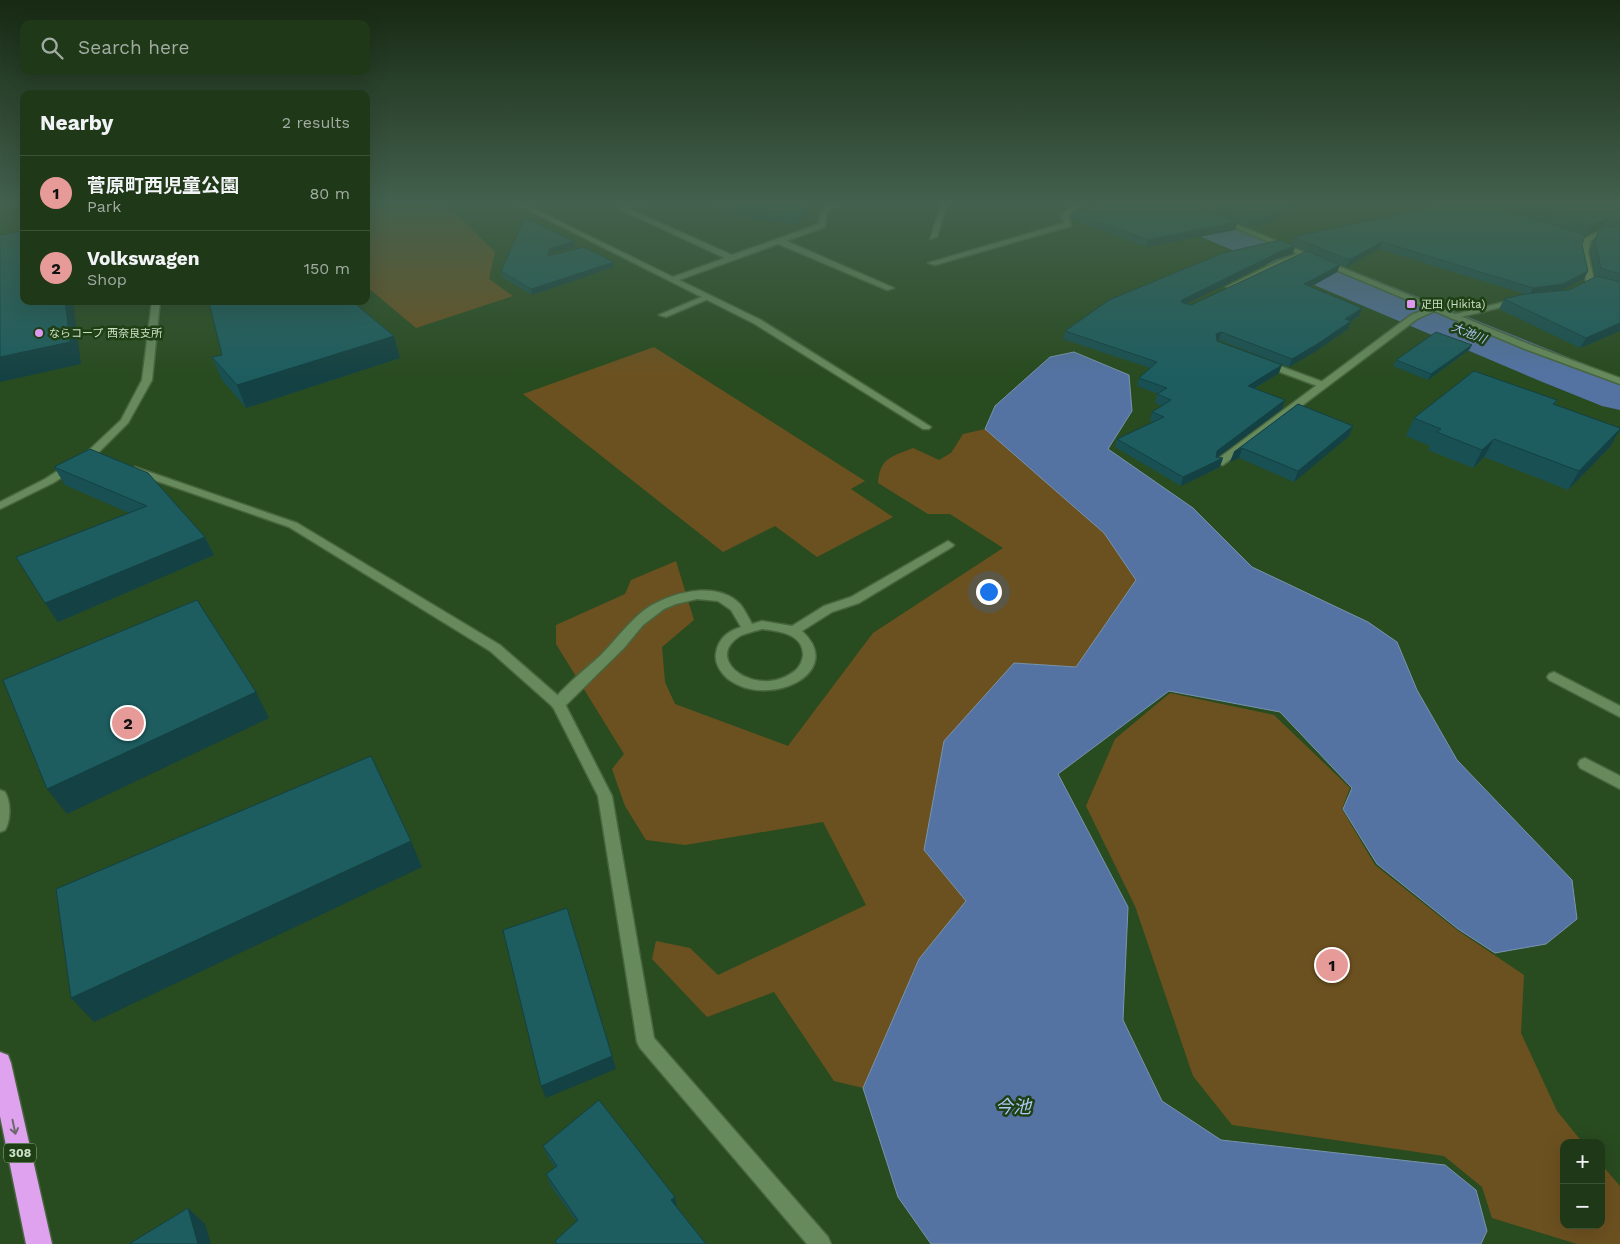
<!DOCTYPE html>
<meta charset="utf-8">
<style>
:root{--surface:#1f3818;--page:#2c4325;--text:#f1f3f6;--muted:#a1aca2;--line:#3c5237;--accent:#e69b98}
body{margin:0;font-family:"Work Sans","Noto Sans JP",sans-serif;background:var(--page);color:var(--text)}
.controls{position:absolute;right:15px;bottom:15px;display:grid;overflow:hidden;border-radius:10px;box-shadow:0 5px 20px #0002}
.controls button{width:45px;height:45px;display:grid;place-items:center;padding:0;border:0;border-bottom:1px solid var(--line);background:var(--surface);color:var(--text);font:25px sans-serif}
.you{position:absolute;left:988px;top:591px;width:18px;height:18px;margin:-12px;border:4px solid #fff;border-radius:50%;background:#1a73e8;box-shadow:0 0 0 8px #1a73e833}
.badge{display:grid;place-items:center;width:32px;height:32px;border-radius:50%;background:var(--accent);color:#111;font-size:16px;font-weight:700}
.pin{position:absolute;translate:-50% -50%;border:2px solid #fff;box-shadow:0 1px 5px #0006}
.list{margin:0;padding:0;list-style:none}
h2{display:flex;justify-content:space-between;align-items:center;height:65px;margin:0;padding:0 20px;font-size:21px}
h2 small{font-size:16px;font-weight:400;color:var(--muted)}
.list li{display:grid;grid-template-columns:32px 1fr auto;gap:15px;align-items:center;box-sizing:border-box;height:75px;padding:0 20px;border-top:1px solid var(--line)}
.list b{display:block;font-size:19px;white-space:nowrap}
.list p{margin:0;font-size:16px;white-space:nowrap;color:var(--muted)}
.list em{font-size:16px;font-style:normal;color:var(--muted)}
.icon{flex:none;width:28px;height:28px;fill:none;stroke:currentColor;stroke-width:2;stroke-linecap:round;stroke-linejoin:round}
.map{position:relative;flex:none;width:1620px;height:1244px;overflow:hidden}
.search{position:absolute;background:var(--surface);box-shadow:0 5px 20px #0002;left:20px;top:20px;width:350px;height:55px;display:flex;align-items:center;gap:12px;box-sizing:border-box;padding:0 18px;border-radius:10px;color:var(--muted);font-size:19px}
.panel{position:absolute;background:var(--surface);box-shadow:0 5px 20px #0002;left:20px;top:90px;width:350px;height:215px;border-radius:10px}
.map>svg:first-child{display:block}
.green{fill:#6c5120}
.water{fill:#5473a3;stroke:#7894ae}
.lines{fill:none;stroke-linecap:round;stroke-linejoin:round}
.river{fill:#5473a3;fill-rule:evenodd}
.lane-casing{stroke:#48653f;stroke-width:3}
.street-casing{stroke:#48653f;stroke-width:3}
.secondary-casing{stroke:#48653f;stroke-width:3}
.highway-casing{stroke:#48653f;stroke-width:3}
.lane{fill:#668a5c;fill-rule:evenodd}
.street{fill:#668a5c;fill-rule:evenodd}
.secondary{fill:#668a5c;fill-rule:evenodd}
.highway{fill:#dfa2ef;fill-rule:evenodd}
.wall{fill:#195053;fill-rule:evenodd}
.shaded-wall{fill:#144143}
.building{fill:#1d5d60;stroke:#144143}
.oneway{stroke:#6c676c}
.poi-dot{fill:#df98f1;stroke:#1f4015;stroke-width:2}
.labels{text-anchor:middle;dominant-baseline:central;stroke-width:5;stroke-linejoin:round;paint-order:stroke}
.far-poi-label{font-size:11px;fill:#cce0c7;stroke:#1f4015;text-anchor:start}
.far-water-label{font-size:12px;font-style:italic;fill:#adc9f5;stroke:#1f4015}
.shield{fill:#1f4015;stroke:#98b092;stroke-width:1}
.shield-label{font-size:12px;font-weight:bold;fill:#cce0c7}
.near-water-label{font-size:18px;font-style:italic;fill:#adc9f5;stroke:#1f4015}
</style>
<div class="map">
<svg width="1620" height="1244" viewBox="0 0 1620 1244">
<rect width="100%" height="100%" fill="#294b20"/>
<!-- green -->
<path class="green" d="M366 202H417L449 207 495 252 489 279 513 296 416 328 366 286Z
M654 347 865 481 851 489 893 517 817 557 775 526 723 552 523 394Z
M985 429 1104 533 1136 580 1076 667 1014 663 924 850 967 900 919 959 863 1088 834 1081 774 992 707 1017 652 959 656 941 690 948 718 975 866 905 823 822 685 845 646 840 625 806 612 769 624 754 556 644V625L625 594 631 580 676 561 694 620 662 647 665 682 675 704 788 746 873 633 1003 548 950 514H928L878 483C880 457 892 457 913 448L939 460 951 453 963 434Z
M1170 693 1274 715 1350 788 1342 809 1375 865 1457 930 1524 975 1521 1033 1557 1111 1583 1143H1564V1225H1601V1164L1620 1186V1244H1577L1492 1218 1482 1187 1444 1156 1232 1125 1193 1076 1135 906 1086 806 1115 739Z"/>
<!-- water -->
<path class="water" d="M1074 352 1129 375 1132 411 1108 449 1193 508 1252 567 1368 622 1397 642 1417 690 1457 760 1572 880 1577 919 1546 944 1495 953 1458 929 1377 864 1343 809 1352 788 1280 712 1169 691 1058 774 1128 907 1123 1020 1162 1101 1221 1140 1445 1165 1476 1190 1487 1231 1481 1244H931L898 1197 863 1088 919 959 966 901 924 850 944 741 1014 663 1076 667 1136 580 1104 533 985 429 995 406 1050 357Z"/>
<g class="lines">
<!-- river -->
<path class="river" d="M1133 202H1182L1620 378V410L1602 406 1540 381 1138 210Z"/>
<!-- lane casing -->
<g class="lane-casing">
<path id="lane" d="M1077 202H1084L1068 216 1071 226 935 265 928 263 1064 223 1061 215Z
M1584 238 1591 240 1588 252 1594 280 1620 288V293L1586 281 1580 252Z
M776 239H782L894 288 887 290 776 243Z
M706 295 713 297 666 317 659 315Z
M1516 299 1520 301 1519 303 1452 319 1448 316Z
M1264 360 1326 383 1328 385 1326 387H1320L1261 365 1260 363Z
M948 541 954 545 952 547 859 603 832 612 802 631C847 672 769 710 728 679 721 673 714 663 716 653 718 639 728 631 741 627L731 610 718 601 697 599 676 604 664 609 643 625 624 648 563 708H553L551 704C560 689 587 668 600 656 615 641 627 624 643 611 667 593 716 579 740 604 745 610 748 617 752 624L762 621 792 626 824 606 851 597ZM762 629C779 631 804 634 803 656 802 661 800 666 796 670 759 701 701 660 740 636 746 633 756 631 762 629Z
M1554 672 1620 706V717L1549 680 1547 677 1549 674Z
M1585 758 1620 776V789L1580 768 1578 764 1580 760Z"/>
</g>
<!-- street casing -->
<g class="street-casing">
<path id="street" d="M513 202H520L673 277 725 258 619 209V207L637 202H646L645 203 627 208 732 255 819 224 821 211 837 202H844L826 213 825 227 679 280 761 320 931 427 929 429H923L755 324Z
M942 202H948L937 237 930 239Z
M1602 230 1620 234V238L1603 234 1587 242 1565 235 1569 233 1586 238Z
M1303 252 1307 254 1306 256 1233 289 1226 287 1280 260Z
M1432 307 1439 309 1417 319 1223 465H1215L1214 463 1215 461 1411 315Z
M135 467 297 523 500 645 563 700 612 796 654 1038 828 1237 831 1244H807L640 1048 637 1042 598 796 553 707 490 651 289 527 131 472 130 470Z"/>
</g>
<!-- secondary casing -->
<g class="secondary-casing">
<path id="secondary" d="M1219 219H1223L1531 345 1620 378V384L1525 349 1219 221Z
M152 301H160L152 380 128 423 95 456 53 483 0 509V502L45 479 87 452 121 420 142 380Z
M0 790 5 792C11 802 11 820 5 830L0 832Z"/>
</g>
<!-- highway casing -->
<g class="highway-casing">
<path id="highway" d="M0 1052 8 1055 11 1063 52 1244H26L0 1116Z"/>
</g>
<!-- lane -->
<use href="#lane" class="lane"/>
<!-- street -->
<use href="#street" class="street"/>
<!-- secondary -->
<use href="#secondary" class="secondary"/>
<!-- highway -->
<use href="#highway" class="highway"/>
</g>
<!-- wall -->
<path class="wall" d="M698 202H818L798 224 751 219V215L698 204Z
M1124 202H1306L1268 223 1248 227 1237 223 1235 230 1146 247 1071 219 1072 212Z
M1455 202H1620V331L1580 348 1499 309 1504 299 1525 294 1379 249 1346 267 1291 245 1293 237ZM1602 228 1604 229 1598 232 1593 241 1590 252 1595 277 1569 290H1562L1584 279 1588 271 1582 245 1585 235H1586Z
M574 241 575 247 549 254V256L614 267 532 295 502 277 501 271Z
M1293 254 1279 258 1187 304 1191 305 1340 265 1337 272 1311 287 1362 308 1359 316 1351 321 1348 329 1316 351 1289 367 1219 340 1217 341 1279 373 1255 388 1282 409 1217 457 1220 467 1181 486 1115 447 1117 439 1154 422 1150 420 1152 412 1162 406 1155 403 1157 394H1158L1137 386 1139 378 1150 368 1063 339 1065 331Z
M394 336 400 358 246 408 222 380 212 357Z
M1472 345 1469 350 1428 380 1393 366 1396 360Z
M1557 400 1555 405 1620 429 1610 447 1568 490 1484 457 1473 468 1428 450 1430 446 1406 436 1414 418Z
M1298 404 1349 436 1294 482 1239 458 1230 462 1234 452Z
M90 449 205 537 214 555 58 622 45 603 129 513 65 485 54 467Z
M543 1146 675 1197 677 1208 706 1244H556L555 1241 577 1222 551 1186 546 1174 555 1167 548 1157Z"/>
<!-- shaded-wall -->
<path class="shaded-wall" d="M813 202H818L798 224V219Z
M1296 202H1306L1268 223 1248 227 1250 220Z
M1607 219 1602 228 1586 235 1591 225Z
M1237 222 1235 230 1146 247 1148 240Z
M574 241 575 247 549 254V262L548 256 549 249Z
M1382 242 1379 249 1346 267 1349 260Z
M1295 246 1293 254 1279 258 1180 307 1182 300 1281 251Z
M614 262V267L532 295 531 289Z
M1340 265 1337 272 1302 291 1304 284Z
M1588 271 1584 279 1558 292 1529 296 1533 288Z
M65 301H73L81 364 0 382V357Z
M1362 308 1359 316 1351 321 1348 329 1316 351 1289 367 1292 359Z
M1620 323V331L1580 348 1586 338Z
M1221 332 1219 340 1213 342 1216 334Z
M394 336 400 358 246 408 237 385Z
M1472 345 1469 350 1428 380 1431 374Z
M1282 365 1279 373 1245 394 1248 386Z
M1285 400 1282 409 1214 460 1217 451Z
M1353 426 1349 436 1294 482 1298 471Z
M1620 429 1610 447 1568 490 1579 471Z
M1494 439 1484 457 1473 468 1482 450Z
M1242 448 1239 458 1230 462 1234 452Z
M1223 458 1220 467 1181 486 1183 477Z
M205 537 214 555 58 622 45 603Z
M256 692 269 718 67 814 47 789Z
M411 841 422 867 94 1022 71 998Z
M612 1056 616 1069 546 1098 541 1086Z
M675 1197 677 1208 671 1200Z
M188 1208 205 1224 211 1244H198Z"/>
<!-- building -->
<path class="building" d="M712 202H813L798 219 751 213 754 210Z
M1124 202H1187L1237 222 1148 240 1072 212Z
M1205 202H1296L1270 216 1250 220Z
M1455 202H1486L1508 211 1585 235 1582 245 1588 271 1563 284 1533 288 1382 242 1349 260 1293 237Z
M1508 202H1620V222L1607 219 1591 225 1514 204Z
M525 218 574 241 549 249 548 256 584 247 614 262 531 289 501 271Z
M1608 226 1620 229V274L1601 268 1595 242 1598 232Z
M24 231V301H65L70 342 0 357V235Z
M1280 240 1295 246 1281 251 1182 300 1181 302 1191 305 1307 251 1340 265 1304 284 1362 308 1345 319 1351 321 1319 343 1292 359 1221 332 1216 334 1217 341 1282 365 1248 386 1285 400 1217 451 1216 457 1223 458 1183 477 1117 439 1164 417 1152 412 1171 400 1157 394 1167 388 1139 378 1157 362 1065 331 1109 300 1223 253Z
M1597 276 1620 282V323L1586 338 1504 299 1525 294 1569 290Z
M211 301H352L394 336 237 385 212 357 222 355 209 302Z
M1436 332 1472 345 1431 374 1396 360Z
M1474 371 1557 400 1553 404 1620 428V429L1579 471 1494 439 1482 450 1437 432 1441 429 1414 418Z
M1298 404 1353 426 1298 471 1242 448 1234 452Z
M90 449 148 473 205 537 45 603 16 557 147 506 54 467Z
M197 600 256 692 47 789 3 680Z
M371 756 411 841 71 998 56 889Z
M567 908 612 1056 541 1086 503 930Z
M599 1100 675 1197 671 1200 706 1244H557L555 1241 578 1220 546 1174 557 1166 543 1146Z
M188 1208 198 1244H129Z"/>
<!-- one-way arrows -->
<defs><path id="oneway-shaft" d="M-6 0H5M1.5-3L5.5 0L1.5 3" fill="none" stroke-width="1.6" stroke-linecap="round" stroke-linejoin="round" transform="scale(1.25)"/></defs>
<use class="oneway" href="#oneway-shaft" transform="translate(14 1127) rotate(78)"/>
<!-- sky -->
<linearGradient id="sky" x2="0" y2="1"><stop stop-color="#172912"/><stop offset="0.54" stop-color="#43614e"/><stop offset="1" stop-color="#43614e" stop-opacity="0"/></linearGradient>
<rect width="1620" height="376" fill="url(#sky)"/>
<!-- markers -->
<g class="poi-dot">
<rect x="1406" y="299" width="10" height="10" rx="2.5"/>
<circle cx="39" cy="333" r="5"/>
</g>
<g class="labels">
<!-- far-poi labels -->
<g class="far-poi-label">
<text x="1421" y="304">疋田 (Hikita)</text>
<text x="49" y="333">ならコープ 西奈良支所</text>
</g>
<!-- far-water labels -->
<g class="far-water-label">
<text transform="translate(1469 333) rotate(22)">大池川</text>
</g>
<!-- shield labels -->
<rect class="shield" x="4" y="1143.5" width="32" height="19" rx="4"/>
<g class="shield-label">
<text x="20" y="1153">308</text>
</g>
<!-- near-water labels -->
<g class="near-water-label">
<text x="1013" y="1106">今池</text>
</g>
</g>
</svg>
<div class="controls">
<button>+</button>
<button>−</button>
</div>
<div class="you"></div>
<div class="pin badge" style="left:1332px;top:965px">1</div>
<div class="pin badge" style="left:128px;top:723px">2</div>
<div class="search"><svg class="icon" aria-label="search" viewBox="0 0 24 24"><circle cx="10" cy="10" r="6"/><path d="M15 15l6 6"/></svg>Search here</div>
<section class="panel">
<h2>Nearby<small>2 results</small></h2>
<ul class="list">
<li><span class="badge">1</span><div><b>菅原町西児童公園</b><p>Park</p></div><em>80 m</em></li>
<li><span class="badge">2</span><div><b>Volkswagen</b><p>Shop</p></div><em>150 m</em></li>
</ul>
</section>
</div>
